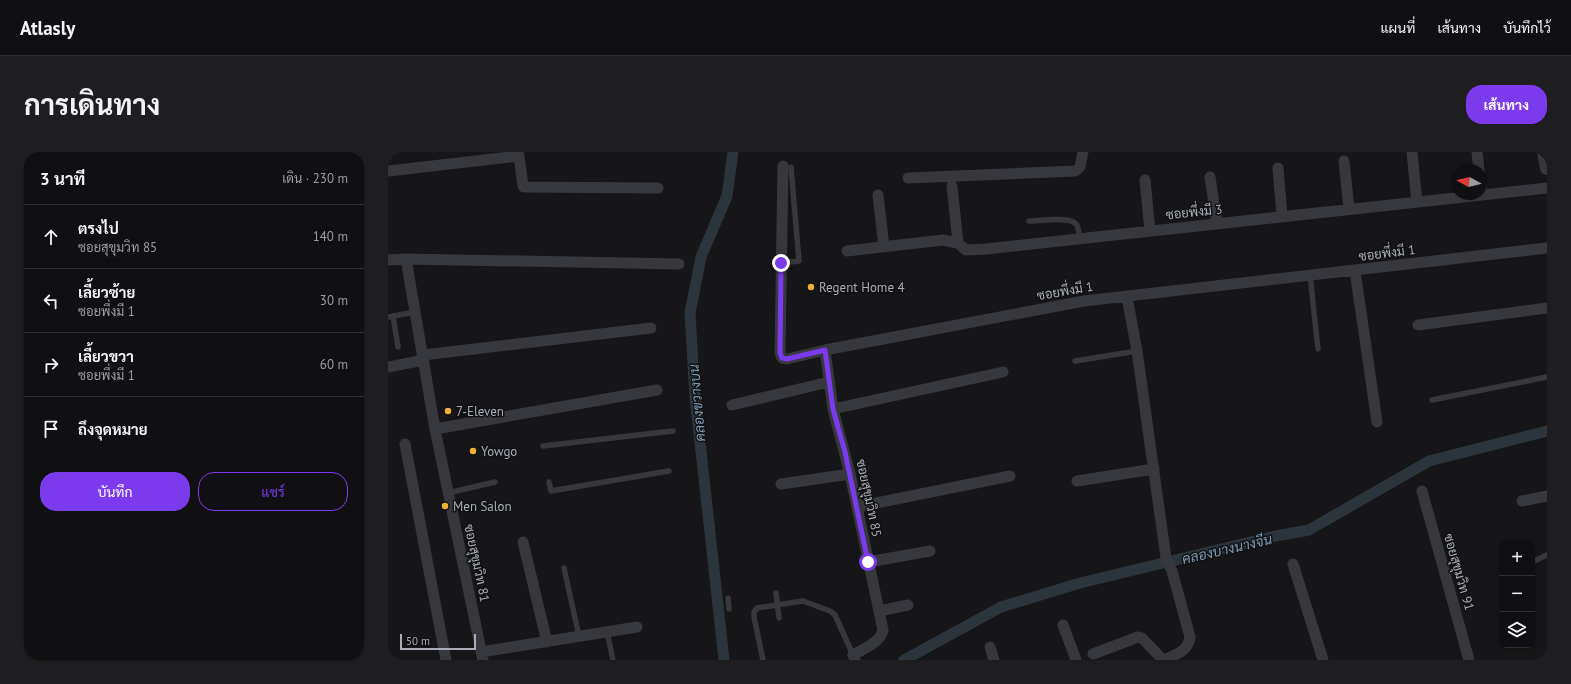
<!DOCTYPE html>
<html lang="th">
<meta charset="utf-8">
<style>
:root{--surface:#101012;--page:#1e1e20;--text:#f1f3f6;--muted:#9c9d9f;--line:#303032;--accent:#7c3aed}
body{margin:0;font-family:"PT Sans",Sarabun,sans-serif;background:var(--page);color:var(--text)}
.controls{position:absolute;right:12px;bottom:12px;display:grid;overflow:hidden;border-radius:8px;box-shadow:0 1px 3px #0004}
.controls button{width:36px;height:36px;display:grid;place-items:center;padding:0;border:0;border-bottom:1px solid var(--line);background:var(--surface);color:var(--text);font:20px sans-serif}
.compass{position:absolute;left:1063px;top:12px;width:36px;height:36px;border-radius:50%;background:var(--surface);box-shadow:0 1px 3px #0004;rotate:278deg}
.scale{position:absolute;left:12px;bottom:10px;width:76px;box-sizing:border-box;padding-left:4px;border:2px solid #a8adb8;border-top:0;font-size:11px;line-height:14px;white-space:nowrap;color:#a8adb8;-webkit-text-stroke:3px #111113;paint-order:stroke}
.stop{position:absolute;width:12px;height:12px;margin:-9px;border:3px solid #7c3aed;border-radius:50%;background:#fff}
.stop.end{background:#7c3aed;border-color:#fff;box-shadow:0 1px 4px #0008}
.list{margin:0;padding:0;list-style:none}
h2{display:flex;justify-content:space-between;align-items:center;height:52px;margin:0;padding:0 16px;font-size:17px}
h2 small{font-size:13px;font-weight:400;color:var(--muted)}
.list li{display:grid;grid-template-columns:26px 1fr auto;gap:12px;align-items:center;box-sizing:border-box;height:64px;padding:0 16px;border-top:1px solid var(--line)}
.list b{display:block;font-size:15px;white-space:nowrap}
.list p{margin:0;font-size:13px;white-space:nowrap;color:var(--muted)}
.list em{font-size:13px;font-style:normal;color:var(--muted)}
.actions{display:flex;gap:8px;padding:12px 16px}
.actions a{flex:1;padding:9px 0;border:1px solid var(--accent);border-radius:16px;text-align:center;font-size:14px;color:var(--accent)}
.actions .main{background:var(--accent);color:#fff}
.icon{flex:none;width:22px;height:22px;fill:none;stroke:currentColor;stroke-width:2;stroke-linecap:round;stroke-linejoin:round}
.map{position:relative;flex:none;width:1159px;height:508px;overflow:hidden;border-radius:16px}
header{display:flex;align-items:center;gap:24px;box-sizing:border-box;height:56px;padding:0 20px;background:var(--surface);border-bottom:1px solid var(--line)}
header strong{font-size:19px}
nav{display:flex;gap:22px;margin-inline-start:auto;font-size:14px}
.intro{display:flex;align-items:center;justify-content:space-between;box-sizing:border-box;height:96px;padding:0 24px}
h1{margin:0;font-size:28px}
.button{padding:10px 18px;border-radius:16px;background:var(--accent);color:#fff;font-size:14px;font-weight:700}
main{display:flex;gap:24px;padding:0 24px}
aside{flex:1;background:var(--surface);border-radius:16px;box-shadow:0 1px 3px #0004}
.map>svg:first-child{display:block}
.lines{fill:none;stroke-linecap:round;stroke-linejoin:round}
.canal{stroke:#2c353c;stroke-width:11}
.service{stroke:#37383d;stroke-width:5.5}
.minor{stroke:#37383d;stroke-width:11}
.tertiary{stroke:#37383d;stroke-width:14}
.route{stroke:#7c3aed;stroke-width:5}
.poi-dot{fill:#f2b134;stroke:#111113;stroke-width:1.5}
.labels{text-anchor:middle;dominant-baseline:central;stroke-width:3;stroke-linejoin:round;paint-order:stroke}
.street-label{font-size:13px;fill:#a8adb8;stroke:#111113}
.poi-label{font-size:13px;fill:#a8adb8;stroke:#111113;text-anchor:start}
.water-label{font-size:14px;font-style:italic;fill:#7f9bb3;stroke:#111113}
</style>
<header>
<strong>Atlasly</strong>
<nav><a>แผนที่</a><a>เส้นทาง</a><a>บันทึกไว้</a></nav>
</header>
<div class="intro"><h1>การเดินทาง</h1><a class="button">เส้นทาง</a></div>
<main>
<aside>
<h2>3 นาที<small>เดิน · 230 m</small></h2>
<ul class="list">
<li><svg class="icon" aria-label="ahead" viewBox="0 0 24 24"><path d="M12 20V5M6 11l6-6 6 6"/></svg><div><b>ตรงไป</b><p>ซอยสุขุมวิท 85</p></div><em>140 m</em></li>
<li><svg class="icon" aria-label="left" viewBox="0 0 24 24"><path d="M17 20v-9H6M10 6l-5 5 5 5"/></svg><div><b>เลี้ยวซ้าย</b><p>ซอยพึ่งมี 1</p></div><em>30 m</em></li>
<li><svg class="icon" aria-label="right" viewBox="0 0 24 24"><path d="M7 20v-9h11M14 6l5 5-5 5"/></svg><div><b>เลี้ยวขวา</b><p>ซอยพึ่งมี 1</p></div><em>60 m</em></li>
<li><svg class="icon" aria-label="arrive" viewBox="0 0 24 24"><path d="M6 21V4h12l-3 4 3 4H6"/></svg><div><b>ถึงจุดหมาย</b></div></li>
</ul>
<div class="actions"><a class="main">บันทึก</a><a>แชร์</a></div>
</aside>
<div class="map">
<svg width="1159" height="508" viewBox="0 0 1159 508">
<rect width="100%" height="100%" fill="#161618"/>
<g class="lines">
<!-- canal -->
<path class="canal" d="M336 508 307 245 302 161 313 105 339 44 345 0
M516 508 613 455 692 431 888 384 921 378 1041 309 1159 279"/>
<!-- service -->
<path class="service" d="M641 69C651 69 681 64 688 72 691 75 691 83 692 87
M393 111 411 109 403 15
M922 123 930 197
M5 164 10 195
M0 165 27 160
M687 209 749 199
M1044 248 1159 225
M155 294 285 279
M161 330 163 339 281 319
M60 341 107 330
M1144 410 1159 403
M176 416 191 484
M388 441 391 466
M340 446 341 457
M219 480 225 508
M375 508 366 465V460L369 456 415 449 442 459 447 463 465 503"/>
<!-- minor -->
<path class="minor" d="M1024 0 1029 50
M1089 0 1091 18
M131 4 135 34 136 35 270 36
M956 9 961 57
M395 14 392 201 394 206 399 207 437 198 696 149 1159 96
M890 16 894 64
M0 19 131 4 130 0
M822 25 829 72
M520 26 687 19 692 15 695 0
M757 28 762 79
M1093 32 1094 42
M564 34 570 91
M490 43 496 95
M459 99 555 88 570 91 578 98 598 97 1159 36
M18 107 47 277 95 508
M0 108 18 107 291 112
M967 119 989 270
M739 145 749 199 778 406 784 419 802 485C800 500 788 502 776 508
M1030 173 1159 156
M437 198 445 257 462 322 495 478C493 490 475 497 465 503L467 508
M35 203 263 176
M0 215 36 208
M344 253 441 230
M445 257 615 220
M47 277 269 238
M17 292 58 508
M689 329 766 317
M393 332 462 322
M1034 339 1081 508
M1134 349 1159 344
M469 355 622 324
M135 390 159 490
M480 410 542 399
M905 412 935 508
M491 459 520 453
M675 473 688 508
M602 495 606 508
M93 500 249 475
M705 502 750 485 754 486 775 508"/>
<!-- tertiary -->
<path class="tertiary" d="M1156 0 1159 16"/>
</g>
<g class="lines">
<!-- route -->
<path class="route" d="M393 111 392 201 394 206 399 207 437 198 445 257 457 300 480 410"/>
</g>
<!-- markers -->
<g class="poi-dot">
<circle cx="423" cy="135" r="4"/>
<circle cx="60" cy="259" r="4"/>
<circle cx="85" cy="299" r="4"/>
<circle cx="57" cy="354" r="4"/>
</g>
<g class="labels">
<!-- street labels -->
<g class="street-label">
<text transform="translate(806 60) rotate(-6)">ซอยพึ่งมี 3</text>
<text transform="translate(999 101) rotate(-7)">ซอยพึ่งมี 1</text>
<text transform="translate(677 139) rotate(-10)">ซอยพึ่งมี 1</text>
<text transform="translate(481 346) rotate(78)">ซอยสุขุมวิท 85</text>
<text transform="translate(89 411) rotate(78)">ซอยสุขุมวิท 81</text>
<text transform="translate(1071 420) rotate(74)">ซอยสุขุมวิท 91</text>
</g>
<!-- poi labels -->
<g class="poi-label">
<text x="431" y="135">Regent Home 4</text>
<text x="68" y="259">7-Eleven</text>
<text x="93" y="299">Yowgo</text>
<text x="65" y="354">Men Salon</text>
</g>
<!-- water labels -->
<g class="water-label">
<text transform="translate(309 251) rotate(-95)">คลองขวางบน</text>
<text transform="translate(839 397) rotate(-13)">คลองบางนางจีน</text>
</g>
</g>
</svg>
<div class="controls">
<button>+</button>
<button>−</button>
<button><svg class="icon" aria-label="layers" viewBox="0 0 24 24"><path d="M12 4l9 5-9 5-9-5zM3 14l9 5 9-5"/></svg></button>
</div>
<svg class="compass" viewBox="-18 -18 36 36"><path d="M0-13l5 13h-10z" fill="#e53935"/><path d="M0 13l5-13h-10z" fill="#9c9d9f"/></svg>
<div class="scale">50 m</div>
<div class="stop" style="left:480px;top:410px"></div>
<div class="stop end" style="left:393px;top:111px"></div>
</div>
</main>
